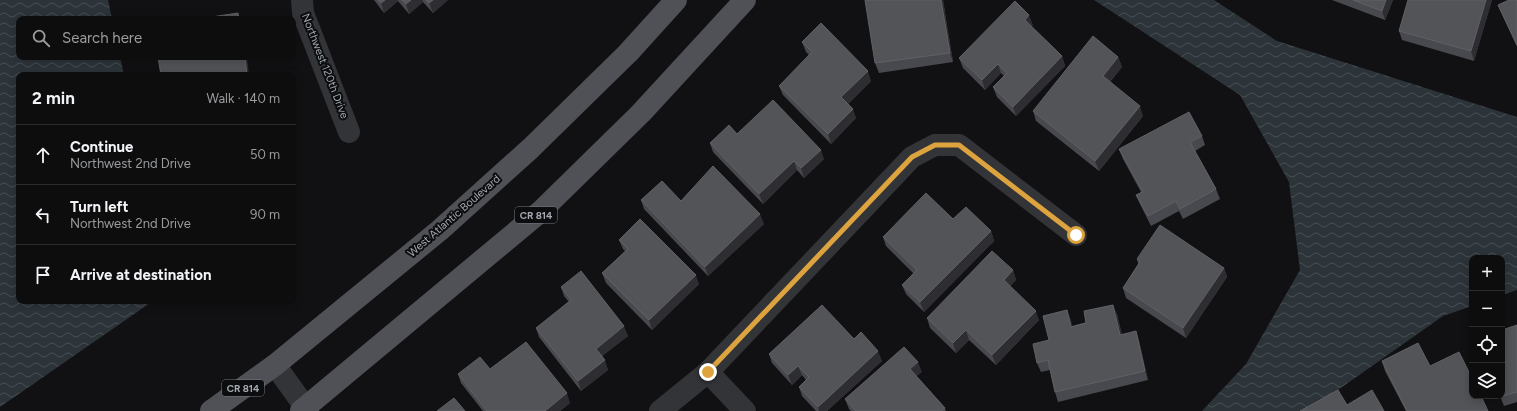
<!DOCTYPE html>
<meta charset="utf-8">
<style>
:root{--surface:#0d0d0e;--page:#1b1b1c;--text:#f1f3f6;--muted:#9a9c9e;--line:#2d2d2e}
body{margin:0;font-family:Figtree,sans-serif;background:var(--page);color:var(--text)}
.controls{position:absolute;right:12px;bottom:12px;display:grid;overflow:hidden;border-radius:8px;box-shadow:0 2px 10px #0003}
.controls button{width:36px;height:36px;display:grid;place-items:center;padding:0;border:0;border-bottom:1px solid var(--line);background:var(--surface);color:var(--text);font:20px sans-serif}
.stop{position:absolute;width:12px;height:12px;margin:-9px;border:3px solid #dda33f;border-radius:50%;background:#fff}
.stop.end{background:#dda33f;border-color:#fff;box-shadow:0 1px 4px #0008}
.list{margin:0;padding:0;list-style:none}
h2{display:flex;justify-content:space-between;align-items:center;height:52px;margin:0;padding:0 16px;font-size:17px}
h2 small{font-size:13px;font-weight:400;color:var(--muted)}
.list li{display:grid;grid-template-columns:26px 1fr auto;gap:12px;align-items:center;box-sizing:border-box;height:60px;padding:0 16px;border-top:1px solid var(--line)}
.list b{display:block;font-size:15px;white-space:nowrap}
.list p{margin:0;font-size:13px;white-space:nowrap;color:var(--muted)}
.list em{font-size:13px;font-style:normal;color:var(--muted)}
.icon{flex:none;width:22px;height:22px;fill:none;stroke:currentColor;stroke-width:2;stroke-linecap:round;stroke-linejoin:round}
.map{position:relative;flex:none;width:1517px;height:411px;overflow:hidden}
.search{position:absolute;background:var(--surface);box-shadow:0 2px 10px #0003;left:16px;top:16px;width:280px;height:44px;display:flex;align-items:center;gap:10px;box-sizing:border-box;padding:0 14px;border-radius:8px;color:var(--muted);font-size:15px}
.panel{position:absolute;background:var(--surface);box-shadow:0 2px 10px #0003;left:16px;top:72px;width:280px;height:232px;border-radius:8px}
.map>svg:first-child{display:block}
.water{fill:url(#water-waves)}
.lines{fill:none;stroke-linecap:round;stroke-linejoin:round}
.street{stroke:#333437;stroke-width:22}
.primary{stroke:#4f5156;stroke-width:22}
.wall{fill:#48494e}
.shaded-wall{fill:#2e2e32}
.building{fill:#525458;stroke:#5f6166}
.route{stroke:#dda33f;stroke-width:5}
.labels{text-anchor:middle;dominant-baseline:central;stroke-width:4;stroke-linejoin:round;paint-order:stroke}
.shield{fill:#0c0d0e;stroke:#767a81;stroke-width:1}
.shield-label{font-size:10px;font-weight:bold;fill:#a4a9b2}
.street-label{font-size:11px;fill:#a4a9b2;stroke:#0c0d0e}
</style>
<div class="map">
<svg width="1517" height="411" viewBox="0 0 1517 411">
<defs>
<pattern id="water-waves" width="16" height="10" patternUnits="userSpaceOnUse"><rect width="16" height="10" fill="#2c343a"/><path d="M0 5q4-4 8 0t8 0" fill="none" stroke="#484f54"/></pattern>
</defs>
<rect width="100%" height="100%" fill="#111113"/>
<!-- water -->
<path class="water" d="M0 0H108L112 19H19V57H120L124 75H19V301H153L0 407Z
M1094 0H1214L1277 41 1517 117V290L1502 295V258H1472V306L1443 316 1308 411H1202L1246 364 1300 270 1289 182 1240 95Z"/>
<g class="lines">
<!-- street -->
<path class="street" d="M302 0 303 13 349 132
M275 365 308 411
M708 372 745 411
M660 411 708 372 912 157 935 145H959L1076 235"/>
<!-- primary -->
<path class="primary" d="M211 411 275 365 440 230 531 148 628 53 676 0
M301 411 540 212 641 113 745 0"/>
</g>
<!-- wall -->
<path class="wall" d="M374 0H448L433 13 423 2 409 14 398 1 384 13Z
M943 0 953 62 879 73 875 63Z
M1332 0H1393L1385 20Z
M1408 0H1492L1474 61 1402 40 1399 31Z
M1517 0V47L1502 14 1498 5Z
M1033 25 1031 26 1062 56 1065 66 1016 116 997 97 993 87 1004 76 1001 73 985 90 963 68 959 58Z
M802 42 871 81 848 104 856 118 831 144 783 95 779 86 809 55 806 52Z
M1118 57 1122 67 1110 82 1143 116 1099 171 1036 121 1033 111Z
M737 134 824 159 804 178 797 170 763 204 713 152 710 143Z
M1202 136 1205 145 1195 151 1216 189 1220 199 1183 219 1179 211 1151 226 1140 204 1136 195 1141 192 1123 159 1119 149Z
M641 200 681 201 764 224 708 276 644 209Z
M953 219 991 231 994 241 924 312 906 294 902 285 914 274 886 246 883 237Z
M619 240 699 284 652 330 606 283 602 273 625 251 623 249Z
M1137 259 1224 268 1227 277 1186 338 1126 298 1123 288 1138 264Z
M1013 270 1016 280 1010 286 1039 320 996 365 969 340 956 353 930 328 927 318Z
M561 287 628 336 602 356 608 370 581 391 539 337 536 328 569 302 564 296Z
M1067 310 1072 326 1117 314 1122 335 1136 331 1139 341 1148 380 1058 402 1055 392 1050 370 1041 372 1037 363 1049 340Z
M1517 325V402L1504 406 1500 396Z
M854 339 882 361 827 411H816L802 396 799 387 806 380 802 375 792 385 772 363 769 354Z
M1382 361 1430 366 1488 411H1406L1385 371Z
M490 369 570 403 560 411H483L461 383 458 374Z
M922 372 916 376 945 408 946 411H851L849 409 845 399Z"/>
<!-- shaded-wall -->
<path class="shaded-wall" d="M385 0H398V1L384 13 381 3Z
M411 0H423V2L409 14 406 4Z
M433 0H448L433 13 429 3Z
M941 0H943L953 62 950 53Z
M1386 0H1393L1385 20 1382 11Z
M1486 0H1492L1474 61 1471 51Z
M1029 15 1033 25 1028 30 1025 20Z
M1062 56 1065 66 1016 116 1013 107Z
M245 57H247L249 75H247Z
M1118 57 1122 67 1106 86 1103 76Z
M998 64 1001 73 985 90 982 80Z
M868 71 871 81 845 107 841 97Z
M1140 106 1143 116 1099 171 1095 161Z
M853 109 856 118 831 144 828 134Z
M821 150 824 159 804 178 801 168Z
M794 161 797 170 763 204 759 194Z
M760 214 764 224 708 276 705 267Z
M991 231 994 241 924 312 920 302Z
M1224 268 1227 277 1186 338 1183 328Z
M1013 270 1016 280 1007 290 1004 280Z
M696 275 699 284 652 330 649 320Z
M1113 305 1117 314 1124 344 1120 335Z
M1067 310 1071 320 1075 336 1071 327Z
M1036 311 1039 320 996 365 992 355Z
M624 326 628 336 599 358 596 349Z
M966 330 969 340 956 353 953 343Z
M1136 331 1139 341 1148 380 1145 371Z
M878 351 882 361 827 411H819L818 407Z
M605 360 608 370 581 391 578 381Z
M918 362 922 372 913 379 910 369Z
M798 366 802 375 792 385 788 375Z
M567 393 570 403 560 411H545Z"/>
<!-- building -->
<path class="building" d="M378 0H385L381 3Z
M402 0H411L406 4Z
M426 0H433L429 3Z
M865 0H941L950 53 875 63Z
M1353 0H1386L1382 11Z
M1408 0H1486L1471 51 1399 31Z
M1509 0H1517V45L1498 5Z
M1015 1 1029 15 1025 20 1062 56 1013 107 993 87 1007 73 998 64 982 80 959 58Z
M238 13 239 19H198Z
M821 23 868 71 841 97 853 109 828 134 779 86 812 52 802 42Z
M1093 36 1118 57 1103 76 1140 106 1095 161 1033 111Z
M158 57H245L247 75H161Z
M773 100 821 150 801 168 794 161 759 194 710 143 729 125 737 134Z
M1189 112 1202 136 1190 142 1216 189 1180 209 1176 201 1148 216 1136 195 1143 192 1119 149Z
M713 166 760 214 705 267 641 200 662 181 681 201Z
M926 193 953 219 966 207 991 231 920 302 902 285 917 270 883 237Z
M640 219 696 275 649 320 602 273 628 249 619 240Z
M1160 225 1224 268 1183 328 1123 288 1140 262 1137 259Z
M992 251 1013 270 1004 280 1036 311 992 355 966 330 953 343 927 318Z
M581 271 624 326 596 349 605 360 578 381 536 328 571 300 561 287Z
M822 305 854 339 861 332 878 351 818 407 799 387 809 377 798 366 788 375 769 354Z
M1113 305 1120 335 1136 331 1145 371 1055 392 1048 360 1037 363 1033 344 1049 340 1043 316 1067 310 1071 327 1086 323 1084 311Z
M1517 325V392L1500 397V396H1502V330Z
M526 342 567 393 545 411H487L458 374 480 357 490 369Z
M1418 343 1430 366 1459 352 1472 378V396H1481L1488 411H1407L1382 361Z
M904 347 918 362 910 369 945 408 941 411H856L845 399Z
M1338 390 1347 405 1372 390 1384 411H1300Z
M454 398 465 411H437Z"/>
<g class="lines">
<!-- route -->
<path class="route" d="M708 372 912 157 935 145H959L1076 235"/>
</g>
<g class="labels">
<!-- shield labels -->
<g class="shield">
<rect x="515" y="207" width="42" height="16" rx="3"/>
<rect x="222" y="380" width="42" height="16" rx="3"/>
</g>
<g class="shield-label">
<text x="536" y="215">CR 814</text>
<text x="243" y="388">CR 814</text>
</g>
<!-- street labels -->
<g class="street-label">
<text transform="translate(325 66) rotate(69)">Northwest 120th Drive</text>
<text transform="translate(454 216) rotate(-41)">West Atlantic Boulevard</text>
</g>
</g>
</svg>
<div class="controls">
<button>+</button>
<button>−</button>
<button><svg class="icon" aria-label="locate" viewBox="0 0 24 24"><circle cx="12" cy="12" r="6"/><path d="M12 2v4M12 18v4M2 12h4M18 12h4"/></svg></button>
<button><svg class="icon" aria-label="layers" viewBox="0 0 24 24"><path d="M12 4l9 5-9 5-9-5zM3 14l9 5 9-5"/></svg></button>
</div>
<div class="stop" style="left:1076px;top:235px"></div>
<div class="stop end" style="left:708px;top:372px"></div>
<div class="search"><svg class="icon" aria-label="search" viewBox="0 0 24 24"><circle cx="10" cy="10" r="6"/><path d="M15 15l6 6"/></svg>Search here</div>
<section class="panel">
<h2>2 min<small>Walk · 140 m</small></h2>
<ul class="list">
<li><svg class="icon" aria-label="ahead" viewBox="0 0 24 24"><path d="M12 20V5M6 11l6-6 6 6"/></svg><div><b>Continue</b><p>Northwest 2nd Drive</p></div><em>50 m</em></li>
<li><svg class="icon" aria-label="left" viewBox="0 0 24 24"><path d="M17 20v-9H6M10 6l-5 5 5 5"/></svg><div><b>Turn left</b><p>Northwest 2nd Drive</p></div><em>90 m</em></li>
<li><svg class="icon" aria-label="arrive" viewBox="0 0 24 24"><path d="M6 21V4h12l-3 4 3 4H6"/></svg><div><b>Arrive at destination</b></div></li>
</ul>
</section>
</div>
